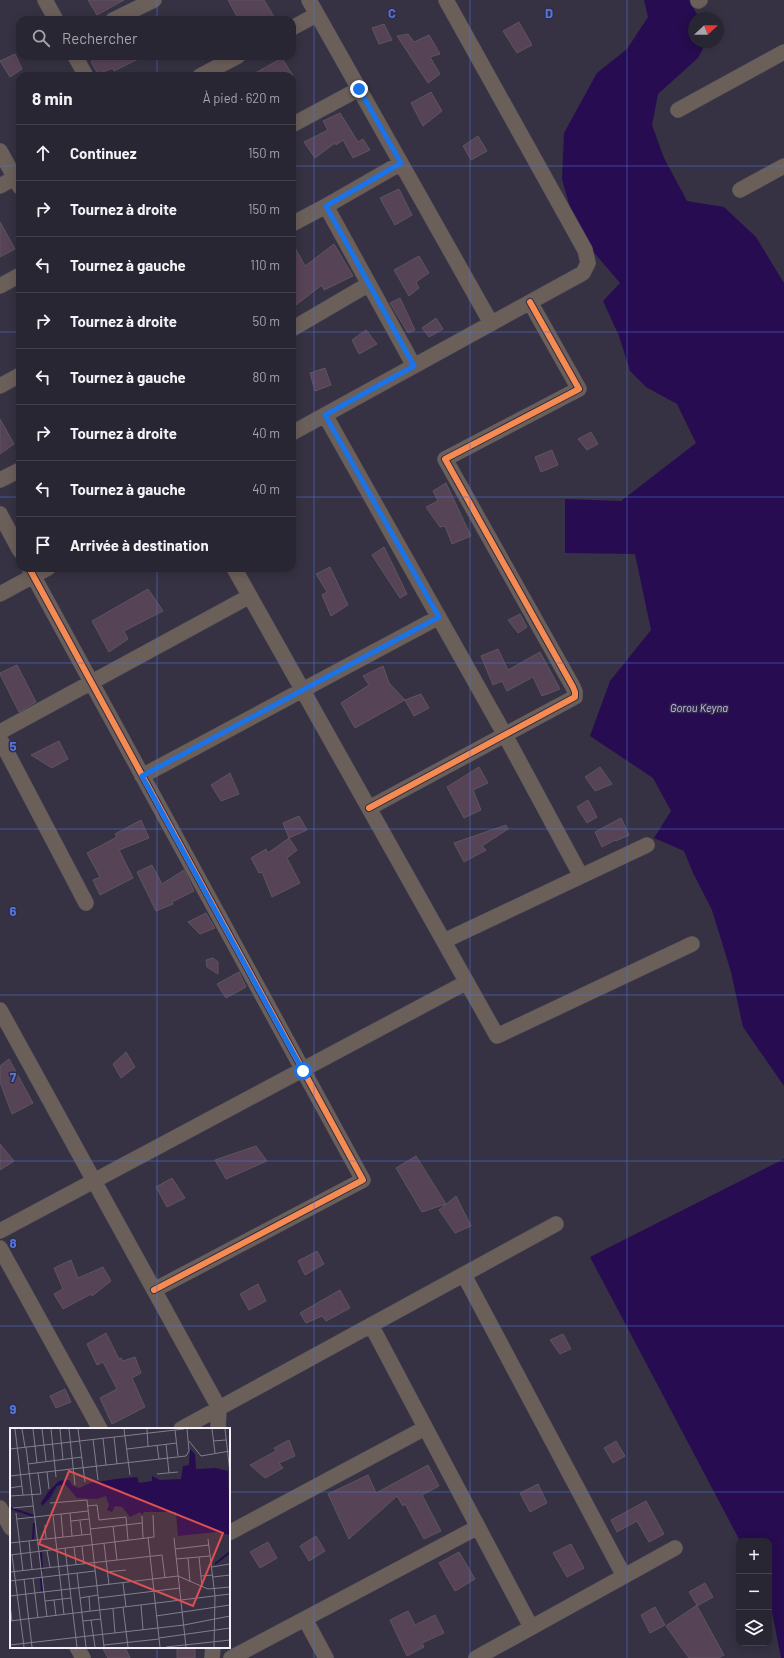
<!DOCTYPE html>
<html lang="fr">
<meta charset="utf-8">
<style>
:root{--surface:#282632;--page:#34323e;--text:#f1f3f6;--muted:#a5a5ac;--line:#44434d}
body{margin:0;font-family:Barlow,sans-serif;background:var(--page);color:var(--text)}
.controls{position:absolute;right:12px;bottom:12px;display:grid;overflow:hidden;border-radius:8px;box-shadow:0 2px 10px #0003}
.controls button{width:36px;height:36px;display:grid;place-items:center;padding:0;border:0;border-bottom:1px solid var(--line);background:var(--surface);color:var(--text);font:20px sans-serif}
.compass{position:absolute;left:688px;top:12px;width:36px;height:36px;border-radius:50%;background:var(--surface);box-shadow:0 2px 10px #0003;rotate:68deg}
.stop{position:absolute;width:12px;height:12px;margin:-9px;border:3px solid #1a73e8;border-radius:50%;background:#fff}
.stop.end{background:#1a73e8;border-color:#fff;box-shadow:0 1px 4px #0008}
.list{margin:0;padding:0;list-style:none}
h2{display:flex;justify-content:space-between;align-items:center;height:52px;margin:0;padding:0 16px;font-size:17px}
h2 small{font-size:13px;font-weight:400;color:var(--muted)}
.list li{display:grid;grid-template-columns:26px 1fr auto;gap:12px;align-items:center;box-sizing:border-box;height:56px;padding:0 16px;border-top:1px solid var(--line)}
.list b{display:block;font-size:15px;white-space:nowrap}
.list em{font-size:13px;font-style:normal;color:var(--muted)}
.icon{flex:none;width:22px;height:22px;fill:none;stroke:currentColor;stroke-width:2;stroke-linecap:round;stroke-linejoin:round}
.map{position:relative;flex:none;width:784px;height:1658px;overflow:hidden}
.search{position:absolute;background:var(--surface);box-shadow:0 2px 10px #0003;left:16px;top:16px;width:280px;height:44px;display:flex;align-items:center;gap:10px;box-sizing:border-box;padding:0 14px;border-radius:12px;color:var(--muted);font-size:15px}
.panel{position:absolute;background:var(--surface);box-shadow:0 2px 10px #0003;left:16px;top:72px;width:280px;height:500px;border-radius:12px}
.map>svg:first-child{display:block}
.water{fill:#270c51}
.building{fill:#574356;stroke:#5d555f}
.lines{fill:none;stroke-linecap:round;stroke-linejoin:round}
.minor-casing{stroke:#514e5b;stroke-width:16}
.minor{stroke:#6b5f5a;stroke-width:15}
.cycleway-casing{stroke:#322c49;stroke-width:8}
.cycleway{stroke:#f68b52;stroke-width:6}
.route{stroke:#1a73e8;stroke-width:5}
.grid{fill:none;stroke:#5277e1;stroke-width:1;stroke-opacity:0.55}
.labels{text-anchor:middle;dominant-baseline:central;stroke-width:3;stroke-linejoin:round;paint-order:stroke}
.water-label{font-size:11px;font-style:italic;fill:#c9bff2;stroke:#322c49}
.inset-river{fill:none;stroke:#270c51;stroke-width:2}
.inset-road{fill:none;stroke:#817e8d;stroke-width:1}
.view{fill:#dc5052;fill-opacity:0.15;stroke:#dc5052;stroke-width:2}
.inset-edge{fill:none;stroke:#f2f1fc;stroke-width:2}
.grid-label{font-size:13px;text-anchor:middle;font-weight:bold;fill:#5277e1;stroke:#322c49;stroke-width:3;stroke-linejoin:round;paint-order:stroke}
</style>
<div class="map">
<svg width="784" height="1658" viewBox="0 0 784 1658">
<rect width="100%" height="100%" fill="#363243"/>
<!-- water -->
<path class="water" d="M644 0H689L699 18H694V42H706L698 58 658 94 652 125 664 158 687 201 724 207 756 237 784 283V1086L743 1027 731 972 712 910 693 873 684 851 654 838 671 811 653 778 590 736 610 681 651 630 635 554 565 553V499L621 501 696 443 677 404 646 387 630 371 619 336 603 301 620 283 591 249 571 211 562 179 564 133 597 73 627 49 648 17Z
M784 1159V1658H781L769 1596V1541H740L590 1257Z"/>
<!-- building -->
<path class="building" d="M88 0H124L97 15Z
M228 0H264L276 20H239Z
M519 22 532 45 517 53 503 31Z
M384 24 392 40 379 44 372 28Z
M408 34 414 42 429 35 440 54 430 57 440 74 428 83 397 36Z
M15 54 22 69 10 77 0 61Z
M98 56H144L114 71 113 68 98 74 91 62Z
M282 58 293 76H250Z
M431 92 442 111 423 126 411 103Z
M340 113 358 142 363 139 370 150 353 158 343 140 336 145 335 143 315 158 304 142 328 130 323 121Z
M478 136 487 151 471 160 463 146Z
M399 189 412 215 395 225 380 198Z
M0 222 15 249 0 257Z
M292 242 305 266 334 244 353 276 324 290 322 285 292 308Z
M419 256 429 273 416 282 419 288 409 296 394 270Z
M400 298 415 330 408 333 390 303Z
M436 318 443 329 429 337 422 328Z
M366 330 377 344 359 354 352 340Z
M325 368 331 385 315 391 310 373Z
M0 419 14 444 0 454Z
M591 432 598 444 587 450 578 439Z
M552 450 558 465 541 472 535 457Z
M446 483 471 536 452 544 445 526 440 527 426 507 438 501 433 491Z
M384 547 407 594 400 598 372 555Z
M330 567 348 605 331 616 322 595 327 592 316 574Z
M148 589 163 611 124 631 128 639 109 652 92 621Z
M520 614 527 627 518 633 508 620Z
M498 649 508 670 540 652 560 689 542 696 533 677 507 691 502 681 493 685 481 656Z
M17 665 36 702 19 712 0 674V673Z
M383 666 389 683 405 700 355 728 341 703 369 685 363 676Z
M421 694 429 708 414 716 405 700Z
M59 741 68 759 52 768 31 755Z
M479 767 488 783 473 790 481 810 464 818 447 787Z
M600 767 612 784 595 791 585 777Z
M230 773 239 794 221 801 211 785Z
M588 800 597 817 587 823 577 807Z
M299 816 307 830 289 838 283 823Z
M621 818 629 835 616 841 615 840 602 847 595 832Z
M141 820 149 838 119 850 133 878 100 895 93 880 100 877 87 853 117 837 115 834Z
M506 825 508 829 482 846 486 850 464 862 454 843Z
M289 838 297 850 287 858 300 883 272 897 262 872 259 873 251 858 266 849 268 853Z
M152 865 162 884 184 870 194 891 172 902 173 904 156 911 137 872Z
M206 913 215 928 200 934 188 922Z
M213 958 218 962V974L207 967 206 960Z
M239 972 246 987 226 998 217 984Z
M126 1052 135 1067 121 1078 113 1064Z
M9 1059 33 1103 12 1114 0 1082V1066Z
M0 1144 14 1161 0 1170Z
M256 1146 267 1161 226 1179 215 1160Z
M416 1156 446 1204 422 1212 396 1168Z
M172 1178 185 1198 167 1207 156 1187Z
M456 1196 471 1226 455 1233 439 1210Z
M317 1251 324 1264 305 1275 298 1261Z
M71 1260 78 1278 103 1267 111 1281 92 1296 91 1294 63 1309 54 1294 63 1289 54 1268Z
M258 1284 266 1301 249 1310 240 1294Z
M340 1290 350 1308 326 1321 322 1316 306 1323 300 1313Z
M106 1333 119 1359 121 1358 123 1361 135 1357 141 1373 132 1378 145 1407 112 1424 100 1398 117 1389 103 1362 97 1365 87 1344Z
M563 1334 571 1349 560 1354 550 1340Z
M65 1389 71 1402 56 1408 50 1396Z
M289 1440 295 1456 279 1463 283 1468 265 1478 250 1465 276 1451 274 1448Z
M616 1441 625 1456 613 1463 604 1448Z
M428 1465 439 1486 422 1495 441 1531 424 1539 405 1504 403 1506 397 1496 349 1539 328 1494 368 1475 376 1493Z
M538 1484 547 1503 530 1512 520 1493Z
M646 1501 664 1534 649 1542 637 1521 617 1532 611 1520Z
M316 1536 325 1551 309 1561 300 1546Z
M268 1542 277 1558 260 1568 250 1552Z
M571 1544 584 1568 567 1577 553 1553Z
M459 1552 475 1579 455 1591 439 1563Z
M705 1583 713 1597 697 1606 724 1655 718 1658H689L666 1626 697 1605 689 1592Z
M655 1607 665 1625 650 1633 641 1615Z
M408 1611 415 1625 435 1615 444 1633 422 1643 424 1647 407 1656 390 1620Z
M102 1647H125L130 1658H108Z
M177 1647H195V1658H177Z"/>
<g class="lines">
<!-- minor casing -->
<g class="minor-casing">
<path id="minor" d="M45 0 56 20
M309 0 491 323
M698 1 700 0
M113 20 154 0
M292 28 316 15
M75 56 86 76
M200 76 238 56
M678 110 784 52
M292 125 359 89
M0 151 20 187
M0 186 20 175
M740 190 784 166
M326 206 414 366
M292 224 326 206 401 163
M0 286 20 275
M292 329 369 284
M0 386 20 375
M325 415 505 735 581 876
M292 433 583 273 588 263 585 250 446 0
M0 480 20 470
M0 514 20 551
M29 568 363 1180 154 1290
M234 568 497 1036 692 944
M0 594 48 568
M0 732 250 596
M0 739 86 903
M142 776 439 617
M369 808 575 697V692L573 687 445 459 579 389 530 302
M444 941 647 845
M0 1010 219 1408 218 1429
M0 1231 467 982
M0 1248 100 1429
M464 1275 624 1576
M371 1325 531 1627
M181 1429 556 1224
M0 1508 11 1528
M229 1533 425 1428
M305 1619 326 1658
M77 1647 83 1658
M212 1658 213 1647
M231 1658 478 1527
M476 1658 675 1548"/>
</g>
<!-- minor -->
<use href="#minor" class="minor"/>
<!-- cycleway casing -->
<g class="cycleway-casing">
<path id="cycleway" d="M29 568 363 1180 154 1290
M369 808 575 697V692L573 687 445 459 579 389 530 302"/>
</g>
<!-- cycleway -->
<use href="#cycleway" class="cycleway"/>
</g>
<g class="lines">
<!-- route -->
<path class="route" d="M303 1071 142 776 439 617 325 415 414 366 326 206 401 163 359 89"/>
</g>
<!-- grid -->
<path class="grid" d="M157 0V20M314 0V1658M470 0V1658M627 0V1658M157 56V76M0 166H20M292 166H784M0 332H20M292 332H784M0 497H20M292 497H784M157 568V1429M0 663H784M0 829H784M0 995H784M0 1161H784M0 1326H784M0 1492H11M229 1492H784M157 1647V1658"/>
<g class="labels">
<!-- water labels -->
<g class="water-label">
<text x="699" y="707">Gorou Keyna</text>
</g>
</g>
<!-- overview -->
<g transform="translate(10 1428)">
<rect width="220" height="220" fill="#363243"/>
<path d="M180 21 185 26 186 41 206 40 218 43 220 107 206 104 168 108 166 84H134L132 87 130 84 120 89 112 79 105 78 102 84 97 82 99 77 96 68 87 71 67 70 55 56 47 58 40 70 32 78 31 75 38 64 49 53 59 52 63 58 69 60 80 55 106 51 127 49 129 55 142 53V48L150 52 171 51 173 38 179 37Z" fill="#270c51"/>
<path class="inset-river" d="M0 80 24 88M23 111 24 95M31 124 32 143M205 136 220 124M31 150 32 163"/>
<path class="inset-road" d="M5 1 13 67M12 1 15 19M23 1 27 35M32 1 36 33M41 1 46 49M50 1 53 32M59 1 65 57M68 1 75 54M114 1 120 47M137 1 138 18M202 1 205 25M215 1 220 45M165 2 168 28M104 9 107 36M93 10 96 37M83 11 88 52M179 13 191 28 220 23M203 13 216 12M156 16 159 45M147 17 149 31M16 19 37 189M0 21 174 1M117 21 167 15M18 36 72 29M37 44 39 61M147 46 168 44M0 48 176 28 179 23 177 1M0 60 12 58M0 68 31 66 28 45M40 75 77 72 94 219M77 78 87 77 89 92 116 89 118 112M3 80 23 78M6 85 13 143M60 85 62 108M51 86 53 109M43 87 54 187M132 88 133 110M7 91 78 83M61 93 79 91M70 93 72 107M35 97 36 111M103 98 107 132M80 101 132 95M138 109 150 219M164 110 176 219M198 111 205 168 204 219M19 113 22 141M0 115 81 106M94 115 99 157M72 118 74 136M64 119 66 136M55 120 67 219M165 121 199 117M37 123 40 139M0 127 144 109 143 87M2 127 14 219M189 129 192 159M178 130 180 154M166 131 200 128M202 139 220 136M0 144 152 127 155 150M97 144 116 142M67 145 76 219M191 148 203 147M203 149 220 147M23 150 28 190M14 151 22 219M0 153 85 143M113 155 116 179M0 168 168 148 198 161 220 159M79 168 80 183M70 170 88 167M88 170 170 160M44 172 46 188M35 173 61 170M0 177 2 193M131 177 133 202M113 179 118 219M103 181 105 205M146 188 220 177M81 192 85 219M0 193 220 166M73 193 91 191M149 210 220 200M0 217 174 197 220 188M94 217 149 211M156 219 220 212"/>
<path class="view" d="M59 43 213 105 183 178 29 116Z"/>
<rect width="220" height="220" class="inset-edge"/>
</g>
<g class="grid-label">
<text x="392" y="18">C</text>
<text x="549" y="18">D</text>
<text x="13" y="751">5</text>
<text x="13" y="916">6</text>
<text x="13" y="1082">7</text>
<text x="13" y="1248">8</text>
<text x="13" y="1414">9</text>
</g>
</svg>
<div class="controls">
<button>+</button>
<button>−</button>
<button><svg class="icon" aria-label="layers" viewBox="0 0 24 24"><path d="M12 4l9 5-9 5-9-5zM3 14l9 5 9-5"/></svg></button>
</div>
<svg class="compass" viewBox="-18 -18 36 36"><path d="M0-13l5 13h-10z" fill="#e53935"/><path d="M0 13l5-13h-10z" fill="#a5a5ac"/></svg>
<div class="stop" style="left:303px;top:1071px"></div>
<div class="stop end" style="left:359px;top:89px"></div>
<div class="search"><svg class="icon" aria-label="search" viewBox="0 0 24 24"><circle cx="10" cy="10" r="6"/><path d="M15 15l6 6"/></svg>Rechercher</div>
<section class="panel">
<h2>8 min<small>À pied · 620 m</small></h2>
<ul class="list">
<li><svg class="icon" aria-label="ahead" viewBox="0 0 24 24"><path d="M12 20V5M6 11l6-6 6 6"/></svg><div><b>Continuez</b></div><em>150 m</em></li>
<li><svg class="icon" aria-label="right" viewBox="0 0 24 24"><path d="M7 20v-9h11M14 6l5 5-5 5"/></svg><div><b>Tournez à droite</b></div><em>150 m</em></li>
<li><svg class="icon" aria-label="left" viewBox="0 0 24 24"><path d="M17 20v-9H6M10 6l-5 5 5 5"/></svg><div><b>Tournez à gauche</b></div><em>110 m</em></li>
<li><svg class="icon" aria-label="right" viewBox="0 0 24 24"><path d="M7 20v-9h11M14 6l5 5-5 5"/></svg><div><b>Tournez à droite</b></div><em>50 m</em></li>
<li><svg class="icon" aria-label="left" viewBox="0 0 24 24"><path d="M17 20v-9H6M10 6l-5 5 5 5"/></svg><div><b>Tournez à gauche</b></div><em>80 m</em></li>
<li><svg class="icon" aria-label="right" viewBox="0 0 24 24"><path d="M7 20v-9h11M14 6l5 5-5 5"/></svg><div><b>Tournez à droite</b></div><em>40 m</em></li>
<li><svg class="icon" aria-label="left" viewBox="0 0 24 24"><path d="M17 20v-9H6M10 6l-5 5 5 5"/></svg><div><b>Tournez à gauche</b></div><em>40 m</em></li>
<li><svg class="icon" aria-label="arrive" viewBox="0 0 24 24"><path d="M6 21V4h12l-3 4 3 4H6"/></svg><div><b>Arrivée à destination</b></div></li>
</ul>
</section>
</div>
